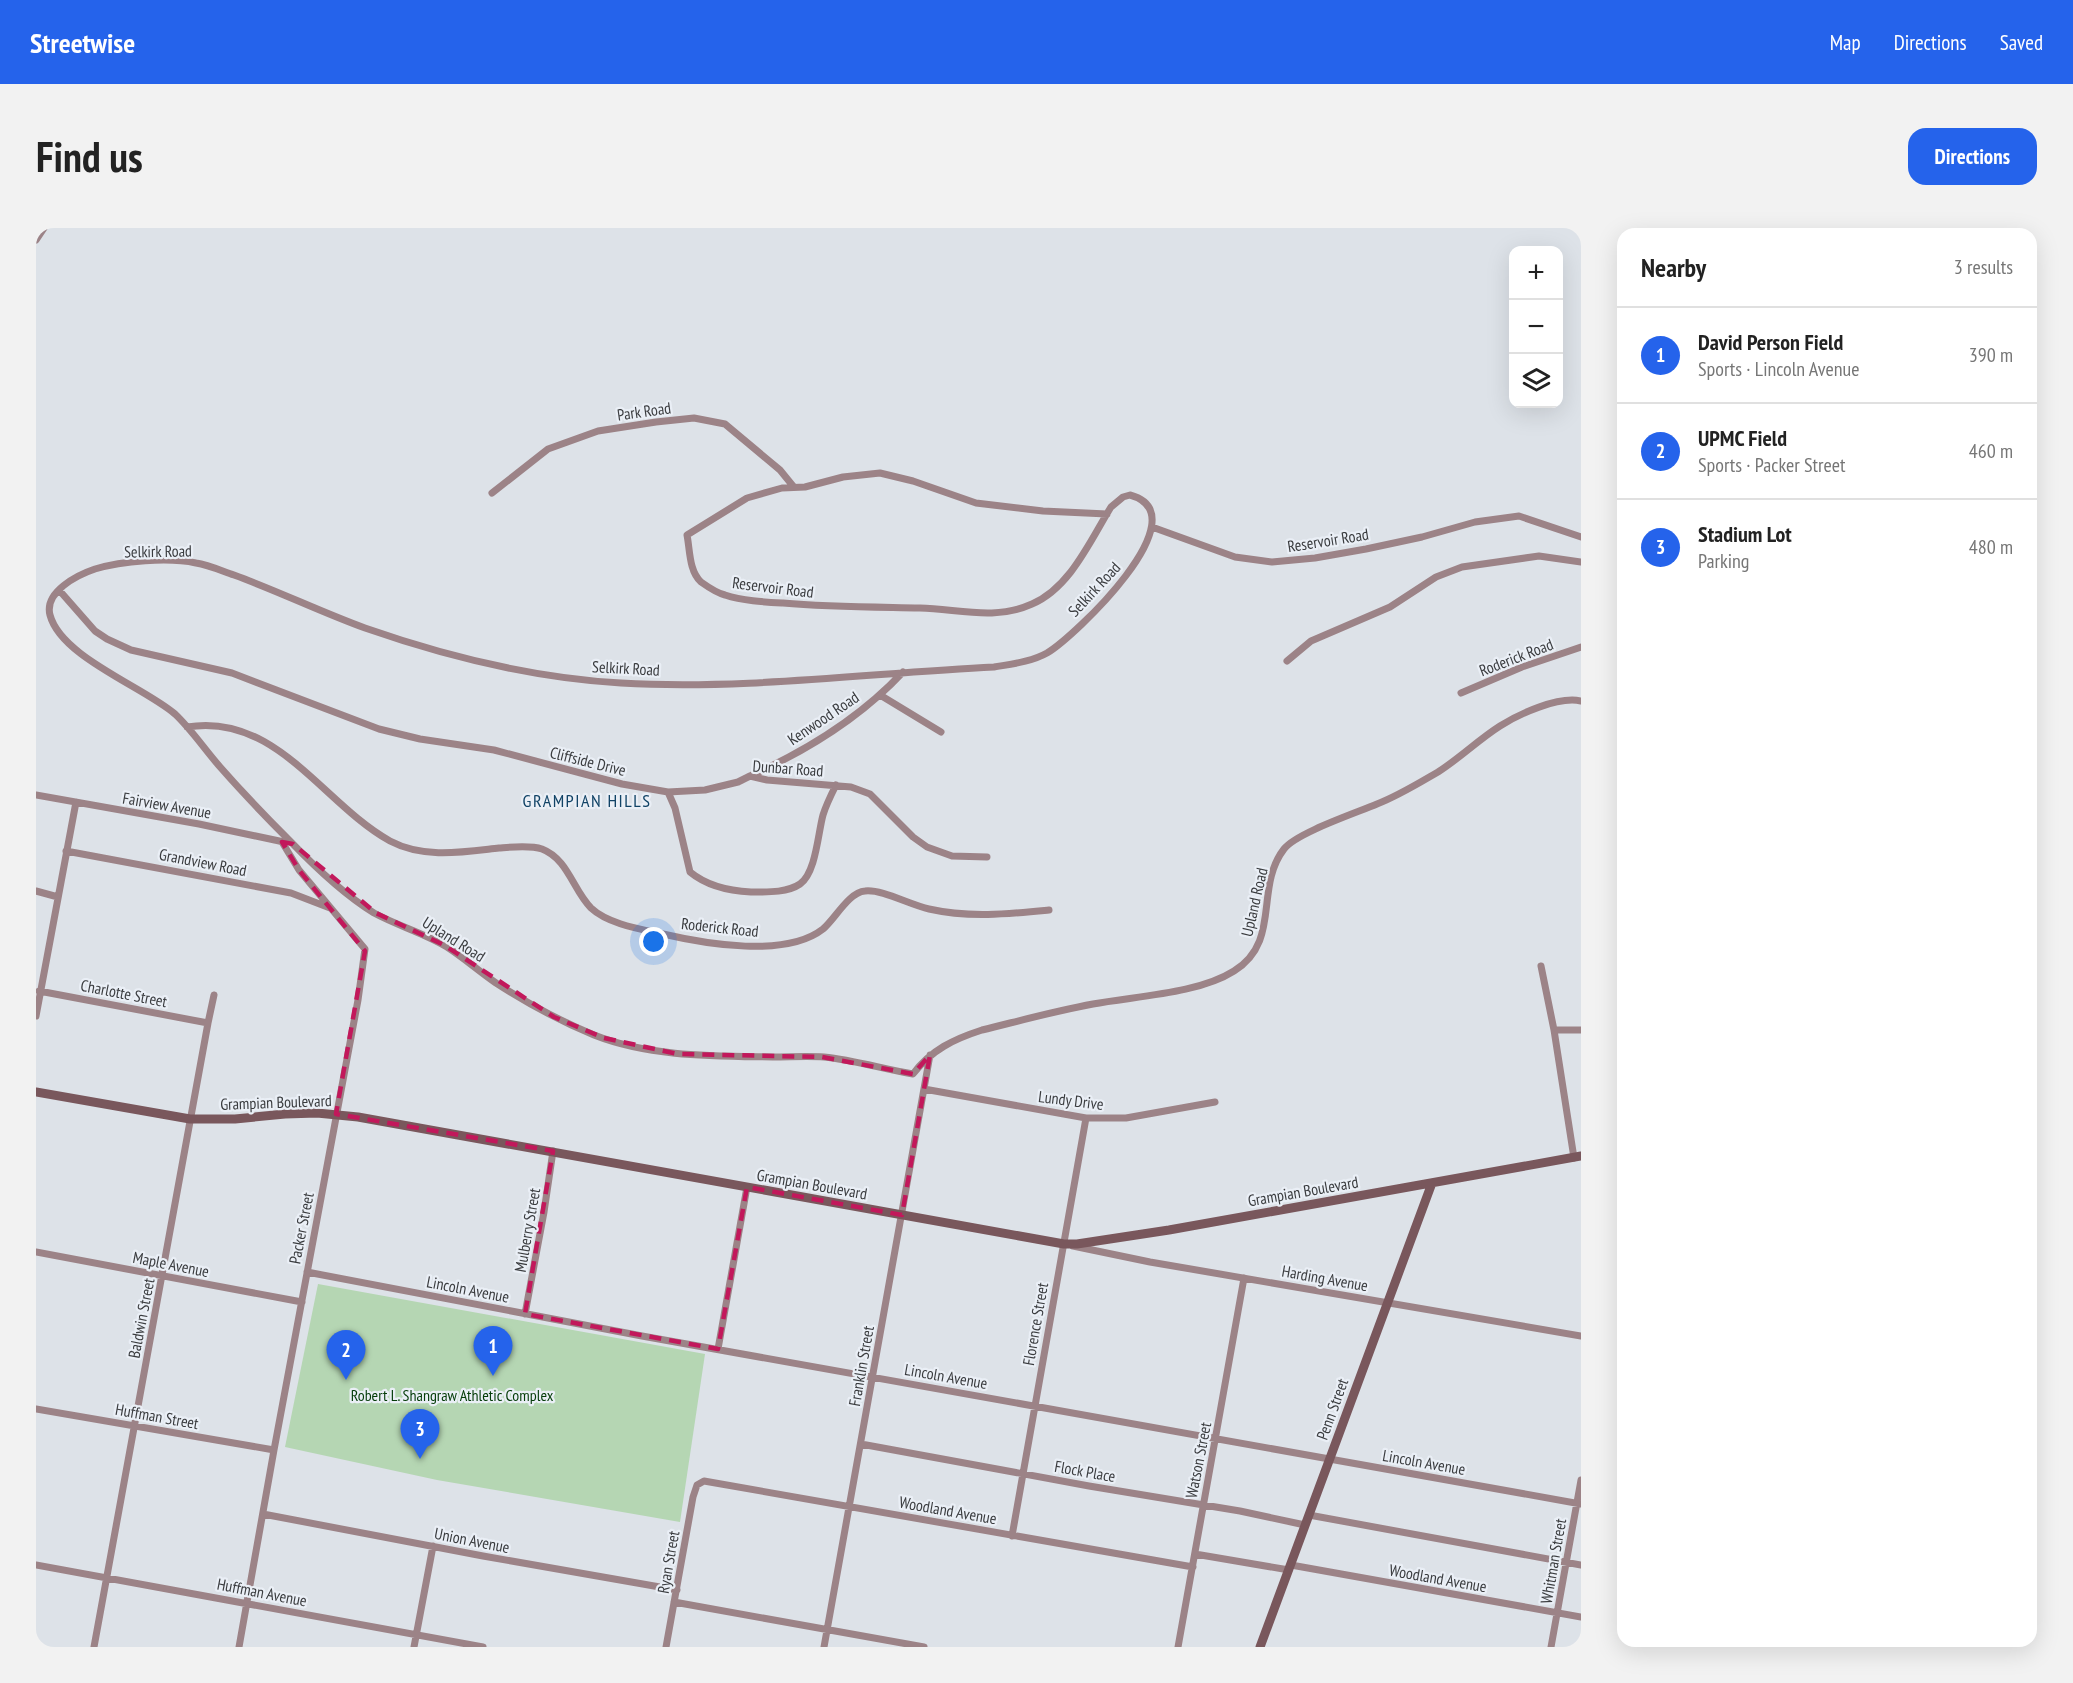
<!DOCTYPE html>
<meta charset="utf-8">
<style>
:root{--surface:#fff;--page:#f2f2f2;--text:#222;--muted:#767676;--line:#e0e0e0;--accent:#2563eb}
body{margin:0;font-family:"PT Sans Narrow",sans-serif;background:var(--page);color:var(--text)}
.controls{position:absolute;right:18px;top:18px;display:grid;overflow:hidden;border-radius:12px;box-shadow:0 6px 24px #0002}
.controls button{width:54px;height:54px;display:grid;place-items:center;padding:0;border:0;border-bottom:2px solid var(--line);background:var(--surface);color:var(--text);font:30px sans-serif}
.you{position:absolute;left:618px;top:714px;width:21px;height:21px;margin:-15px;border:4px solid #fff;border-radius:50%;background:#1a73e8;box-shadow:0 0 0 9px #1a73e833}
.badge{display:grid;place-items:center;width:39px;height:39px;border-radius:50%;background:var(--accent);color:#fff;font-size:20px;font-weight:700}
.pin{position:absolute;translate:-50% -50px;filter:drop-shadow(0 2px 3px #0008)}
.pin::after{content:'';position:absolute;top:32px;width:21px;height:18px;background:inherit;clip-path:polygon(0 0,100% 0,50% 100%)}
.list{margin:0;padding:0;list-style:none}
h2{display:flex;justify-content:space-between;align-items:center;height:78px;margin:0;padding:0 24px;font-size:26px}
h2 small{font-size:20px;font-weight:400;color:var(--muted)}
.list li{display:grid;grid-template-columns:39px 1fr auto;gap:18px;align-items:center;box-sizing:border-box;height:96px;padding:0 24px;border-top:2px solid var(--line)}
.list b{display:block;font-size:22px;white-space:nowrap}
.list p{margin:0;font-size:20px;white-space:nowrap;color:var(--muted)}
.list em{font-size:20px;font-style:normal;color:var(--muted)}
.icon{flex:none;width:33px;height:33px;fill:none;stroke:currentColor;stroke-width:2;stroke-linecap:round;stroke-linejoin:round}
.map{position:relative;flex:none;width:1545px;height:1419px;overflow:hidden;border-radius:18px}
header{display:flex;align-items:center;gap:36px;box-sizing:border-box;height:84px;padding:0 30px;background:var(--accent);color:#fff}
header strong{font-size:28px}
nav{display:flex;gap:33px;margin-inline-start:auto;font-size:21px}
.intro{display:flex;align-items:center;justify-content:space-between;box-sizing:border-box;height:144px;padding:0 36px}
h1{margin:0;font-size:42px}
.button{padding:15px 27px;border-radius:18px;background:var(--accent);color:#fff;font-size:21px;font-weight:700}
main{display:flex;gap:36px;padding:0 36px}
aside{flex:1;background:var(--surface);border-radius:18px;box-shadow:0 6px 24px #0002}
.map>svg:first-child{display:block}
.green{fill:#b5d6b3}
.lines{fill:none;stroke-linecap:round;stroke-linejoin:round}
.street{stroke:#9c8387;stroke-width:7}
.secondary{stroke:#79575c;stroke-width:9}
.marked{fill:none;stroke:#c2185b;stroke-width:4.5;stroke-dasharray:12 8;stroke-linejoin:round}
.labels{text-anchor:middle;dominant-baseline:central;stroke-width:4.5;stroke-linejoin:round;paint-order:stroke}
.street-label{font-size:16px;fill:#3a3c3f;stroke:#eaeff6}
.park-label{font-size:16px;fill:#043c08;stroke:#eaeff6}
.neighbourhood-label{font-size:18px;letter-spacing:1.5px;fill:#114366;stroke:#eaeff6}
</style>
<header>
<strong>Streetwise</strong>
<nav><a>Map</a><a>Directions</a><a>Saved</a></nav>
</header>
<div class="intro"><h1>Find us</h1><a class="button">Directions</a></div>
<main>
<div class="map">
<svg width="1545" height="1419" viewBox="0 0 1545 1419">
<rect width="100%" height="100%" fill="#dde2e8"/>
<!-- green -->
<path class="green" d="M282 1056 669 1126 644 1294 401 1252 249 1219Z"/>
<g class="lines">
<!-- street -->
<path class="street" d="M0 12 8 0
M456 265 512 221 562 203 620 194 658 190 689 196 744 242 757 258
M1071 286 1007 283 940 275 877 253 844 245 807 249 769 259 746 260 711 270 651 307C654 322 653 343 665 354 672 359 681 365 689 367 707 373 728 374 747 375 793 379 838 379 884 380 923 381 958 393 996 376 1034 360 1054 313 1075 279L1087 269 1094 267C1167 287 1038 409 1011 425 995 434 975 436 958 439 834 445 709 462 585 455 497 450 412 429 329 400 285 384 242 363 198 347 186 343 173 337 160 335 132 329 86 333 59 341 41 347 8 364 14 387 25 429 108 459 139 486 156 502 169 522 185 540 207 565 230 589 254 613 279 639 307 666 338 685 362 698 388 705 411 719 428 730 444 744 460 755 491 775 524 793 558 807 614 829 678 828 737 829 754 829 771 828 788 829 818 832 847 841 877 846 895 822 918 811 946 802 983 793 1019 783 1057 776 1099 768 1162 766 1198 743 1246 713 1218 660 1248 621 1260 605 1320 585 1341 576 1362 568 1383 555 1402 544 1424 530 1442 512 1464 498 1483 486 1522 468 1545 473
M1116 299 1199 329 1236 334 1279 330 1330 321 1386 309 1439 294 1483 288 1545 309
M23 362 59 403 71 411 95 422 196 445 343 501 384 511 458 522 586 556 632 564 639 580 654 644C671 658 694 663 715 664 730 664 751 665 764 656 780 645 782 605 787 587 790 577 795 567 800 557
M1251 433 1275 413 1354 379 1400 349 1426 339 1503 328 1545 334
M1425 465 1486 439 1545 419
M844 467 905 504
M151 499C240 484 287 576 354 613 388 631 427 624 463 620 476 619 494 617 506 621 532 631 537 662 555 680 572 696 604 701 627 706 670 716 750 730 787 701 799 691 813 664 829 663 846 661 874 677 893 681 933 690 972 686 1013 682
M714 548C770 523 825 489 867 444
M632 564 669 562 702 554 714 548 731 552 815 559 834 566 877 609 891 619 916 628 951 629
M0 567 163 596 248 614
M30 623 255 665 294 680
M0 663 22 669
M1505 738 1518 802 1538 930
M3 763 172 795
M0 788 40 574
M1518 802H1545
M888 861 1050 890H1090L1179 874
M1037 1018 1114 1034 1545 1108
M0 1024 266 1074
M271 1044 606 1108 1545 1276
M489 1086 508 984 517 923
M682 1121 711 959
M0 1181 238 1222
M825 1216 1053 1258 1204 1283 1269 1297
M227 1286 447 1328 641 1362
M1273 1287 1545 1337
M976 1308 1050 890
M1159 1326 1253 1342
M0 1337 447 1419
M1255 1337 1545 1389
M638 1374 888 1419
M58 1419 172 795 178 767
M203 1419 238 1222 322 772 329 721 263 642 246 614
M378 1419 397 1318
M630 1419 657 1269 661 1257 668 1253 1157 1339
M788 1419 894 827
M1142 1419 1208 1050
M1515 1419 1545 1252"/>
<!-- secondary -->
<path class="secondary" d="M0 864 154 891H199L249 886 281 885 322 889 1028 1016H1041L1133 1002 1545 928
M1224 1419 1396 955"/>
</g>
<!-- marked area -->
<path class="marked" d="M246 614 257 616 340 685 408 717 518 789 568 810 642 826 786 829 877 846 894 827 866 987 711 959 682 1121 489 1086 517 923 300 886 329 723 263 642Z"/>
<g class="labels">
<!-- street labels -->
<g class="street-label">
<text transform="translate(608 183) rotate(-8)">Park Road</text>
<text transform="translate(1292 312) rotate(-9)">Reservoir Road</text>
<text transform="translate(122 323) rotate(-1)">Selkirk Road</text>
<text transform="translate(737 359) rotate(7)">Reservoir Road</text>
<text transform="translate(1058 361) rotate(-47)">Selkirk Road</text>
<text transform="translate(1480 429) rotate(-21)">Roderick Road</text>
<text transform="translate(590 440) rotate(3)">Selkirk Road</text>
<text transform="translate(787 490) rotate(-34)">Kenwood Road</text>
<text transform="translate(552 533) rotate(14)">Cliffside Drive</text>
<text transform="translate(752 540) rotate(4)">Dunbar Road</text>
<text transform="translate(131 577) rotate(10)">Fairview Avenue</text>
<text transform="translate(167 634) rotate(11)">Grandview Road</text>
<text transform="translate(1218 674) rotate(-77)">Upland Road</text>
<text transform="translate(684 699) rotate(6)">Roderick Road</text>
<text transform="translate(418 711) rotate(32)">Upland Road</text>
<text transform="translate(88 765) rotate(11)">Charlotte Street</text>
<text transform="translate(1035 872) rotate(7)">Lundy Drive</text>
<text transform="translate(240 874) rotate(-2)">Grampian Boulevard</text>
<text transform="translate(776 956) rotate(10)">Grampian Boulevard</text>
<text transform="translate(1267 963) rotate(-10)">Grampian Boulevard</text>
<text transform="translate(265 1000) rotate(-79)">Packer Street</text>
<text transform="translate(491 1002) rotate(-80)">Mulberry Street</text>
<text transform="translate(135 1036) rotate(11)">Maple Avenue</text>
<text transform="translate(1289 1050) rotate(10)">Harding Avenue</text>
<text transform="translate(432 1061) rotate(11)">Lincoln Avenue</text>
<text transform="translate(105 1090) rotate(-79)">Baldwin Street</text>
<text transform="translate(999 1096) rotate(-80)">Florence Street</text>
<text transform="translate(825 1138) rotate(-80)">Franklin Street</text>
<text transform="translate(910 1148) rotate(10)">Lincoln Avenue</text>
<text transform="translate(1296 1181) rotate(-70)">Penn Street</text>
<text transform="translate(121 1188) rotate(10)">Huffman Street</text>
<text transform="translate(1162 1232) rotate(-79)">Watson Street</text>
<text transform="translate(1388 1234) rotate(10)">Lincoln Avenue</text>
<text transform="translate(1049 1243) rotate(10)">Flock Place</text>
<text transform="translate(912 1282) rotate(10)">Woodland Avenue</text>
<text transform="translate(436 1312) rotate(11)">Union Avenue</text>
<text transform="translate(1517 1333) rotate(-80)">Whitman Street</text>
<text transform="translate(632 1334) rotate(-80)">Ryan Street</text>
<text transform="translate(1402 1350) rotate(10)">Woodland Avenue</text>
<text transform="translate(226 1364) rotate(11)">Huffman Avenue</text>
</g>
<!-- park labels -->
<g class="park-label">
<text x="416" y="1167">Robert L. Shangraw Athletic Complex</text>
</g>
<!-- neighbourhood labels -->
<g class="neighbourhood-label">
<text x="551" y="572">GRAMPIAN HILLS</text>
</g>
</g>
</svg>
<div class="controls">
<button>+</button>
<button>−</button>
<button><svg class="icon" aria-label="layers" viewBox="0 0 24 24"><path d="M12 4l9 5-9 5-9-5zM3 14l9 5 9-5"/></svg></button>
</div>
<div class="you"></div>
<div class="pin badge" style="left:457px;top:1148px">1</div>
<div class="pin badge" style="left:310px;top:1152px">2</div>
<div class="pin badge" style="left:384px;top:1231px">3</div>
</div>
<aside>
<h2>Nearby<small>3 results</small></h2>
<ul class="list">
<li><span class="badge">1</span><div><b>David Person Field</b><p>Sports · Lincoln Avenue</p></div><em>390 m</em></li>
<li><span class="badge">2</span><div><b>UPMC Field</b><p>Sports · Packer Street</p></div><em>460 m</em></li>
<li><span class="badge">3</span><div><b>Stadium Lot</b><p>Parking</p></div><em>480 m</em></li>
</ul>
</aside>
</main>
